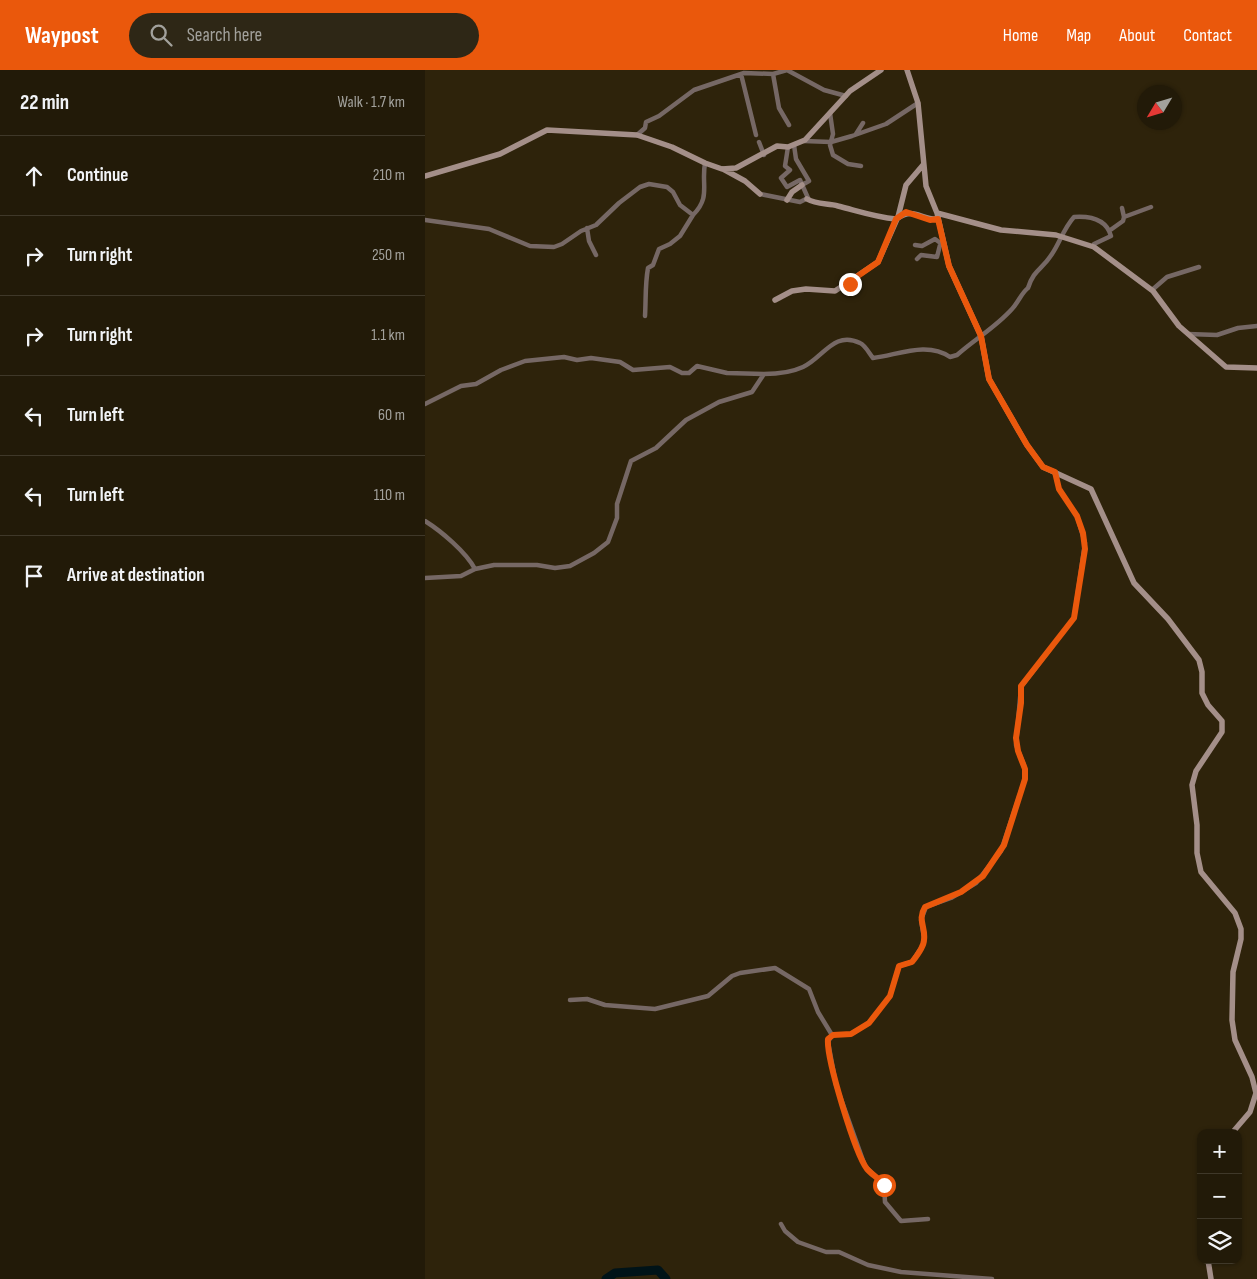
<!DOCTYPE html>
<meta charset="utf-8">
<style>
:root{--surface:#221a08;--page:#2e2716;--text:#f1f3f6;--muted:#a2a19c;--line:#3f3829;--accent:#ea580c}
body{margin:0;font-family:"Sofia Sans Condensed",sans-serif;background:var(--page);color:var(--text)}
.controls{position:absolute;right:15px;bottom:15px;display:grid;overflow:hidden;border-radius:10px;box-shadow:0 1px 4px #0004}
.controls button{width:45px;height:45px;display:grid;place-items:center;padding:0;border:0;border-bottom:1px solid var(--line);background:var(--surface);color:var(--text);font:25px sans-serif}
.compass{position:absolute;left:712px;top:15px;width:45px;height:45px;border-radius:50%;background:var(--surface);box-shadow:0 1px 4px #0004;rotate:232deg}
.stop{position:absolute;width:15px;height:15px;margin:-11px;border:4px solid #ea580c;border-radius:50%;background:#fff}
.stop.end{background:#ea580c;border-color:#fff;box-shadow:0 1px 5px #0008}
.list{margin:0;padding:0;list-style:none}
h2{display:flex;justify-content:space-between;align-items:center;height:65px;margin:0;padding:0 20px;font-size:21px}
h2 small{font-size:16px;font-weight:400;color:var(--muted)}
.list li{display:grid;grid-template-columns:32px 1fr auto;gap:15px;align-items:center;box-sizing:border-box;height:80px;padding:0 20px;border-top:1px solid var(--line)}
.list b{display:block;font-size:19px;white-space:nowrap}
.list em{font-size:16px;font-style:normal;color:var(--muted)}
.icon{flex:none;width:28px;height:28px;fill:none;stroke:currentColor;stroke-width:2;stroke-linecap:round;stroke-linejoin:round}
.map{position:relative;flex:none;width:832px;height:1209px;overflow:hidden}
header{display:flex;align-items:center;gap:30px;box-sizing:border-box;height:70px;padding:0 25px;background:var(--accent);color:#fff}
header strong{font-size:24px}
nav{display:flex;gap:28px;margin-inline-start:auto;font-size:18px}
.search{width:350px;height:45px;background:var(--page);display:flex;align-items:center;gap:12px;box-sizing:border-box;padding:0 18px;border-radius:28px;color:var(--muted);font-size:19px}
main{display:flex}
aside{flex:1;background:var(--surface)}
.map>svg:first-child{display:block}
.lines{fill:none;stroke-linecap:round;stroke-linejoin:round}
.river{stroke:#001318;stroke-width:9}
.street{stroke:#766865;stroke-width:4.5}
.secondary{stroke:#a48f89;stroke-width:5.5}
.route{stroke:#ea580c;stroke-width:6}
</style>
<header>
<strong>Waypost</strong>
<div class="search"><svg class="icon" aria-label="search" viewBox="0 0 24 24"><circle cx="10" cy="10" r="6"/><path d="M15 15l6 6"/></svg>Search here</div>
<nav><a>Home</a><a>Map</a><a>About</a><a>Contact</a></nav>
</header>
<main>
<aside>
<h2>22 min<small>Walk · 1.7 km</small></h2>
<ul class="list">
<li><svg class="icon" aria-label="ahead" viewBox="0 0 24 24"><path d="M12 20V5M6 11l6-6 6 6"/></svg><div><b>Continue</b></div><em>210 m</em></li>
<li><svg class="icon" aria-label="right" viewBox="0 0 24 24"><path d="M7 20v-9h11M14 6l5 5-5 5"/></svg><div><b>Turn right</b></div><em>250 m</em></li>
<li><svg class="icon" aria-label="right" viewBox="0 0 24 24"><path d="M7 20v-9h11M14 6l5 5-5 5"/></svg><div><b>Turn right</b></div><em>1.1 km</em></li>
<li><svg class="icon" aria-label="left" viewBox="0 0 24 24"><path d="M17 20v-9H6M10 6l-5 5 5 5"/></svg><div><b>Turn left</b></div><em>60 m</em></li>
<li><svg class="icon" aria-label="left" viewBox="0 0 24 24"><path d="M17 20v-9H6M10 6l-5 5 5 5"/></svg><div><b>Turn left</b></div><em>110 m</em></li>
<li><svg class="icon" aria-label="arrive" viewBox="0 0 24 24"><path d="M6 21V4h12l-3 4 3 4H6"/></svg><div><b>Arrive at destination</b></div></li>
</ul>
</aside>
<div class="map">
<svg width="832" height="1209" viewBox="0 0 832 1209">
<rect width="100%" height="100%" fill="#2e230b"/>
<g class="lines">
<!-- river -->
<path class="river" d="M181 1209 190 1203 233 1200 241 1209"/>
<!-- street -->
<path class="street" d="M316 4 331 65
M348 4 354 38 364 55
M405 43 408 64 405 75 408 85 423 94 436 96
M431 64 438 53
M212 65 220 58 221 52 234 46 269 20 319 3 348 4 362 0 399 20 421 26
M379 71 406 72 427 66 461 54 493 33
M334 72 339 85
M369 75 371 89 384 111 377 115
M335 124 375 132 383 128 375 110 362 117 356 108 365 100 360 96 363 77
M697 138 699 147
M0 150 64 159 105 176 129 177 137 174 156 161 171 155 194 133 215 117 224 114 242 117 248 122 255 135 268 145C286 127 276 115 280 93
M162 158 164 171 171 185
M684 161 698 151 699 147 726 137
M490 175 497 176 510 169 518 175
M492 189 496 185 512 187 515 175
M424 212 428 223
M727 220 742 207 774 197
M220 246C221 230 220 214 223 198L228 195 234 179 245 174 255 166 268 145
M763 264 792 265 813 258 832 256
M0 334 36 316 51 314 76 300 100 291 139 287 152 290 166 288 195 292 208 300 245 297 257 303H264L272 296 302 303 339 304
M0 451C16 461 41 482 50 499L69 495H112L130 498 145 496 169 483 183 472 192 448V434L206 391 231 378 261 350 294 332 327 322 339 304C353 304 365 303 378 297 398 288 409 260 435 273 440 275 444 283 448 288 473 285 502 271 525 287L532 285C550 269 571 257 587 239 593 233 597 222 603 218 609 199 617 200 627 184 635 172 639 158 649 147 664 146 681 148 686 166L669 174V177
M0 508 36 506 50 499
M145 930 162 929 180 935 230 939 283 926 307 906 315 903 350 898 384 919 393 942 407 965 403 972 411 1015 440 1096 459 1115 460 1132 476 1151 503 1149
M407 965 426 964 444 953 465 926 474 896 487 892 498 875 499 868 496 850 501 837 526 828 551 813 576 781 600 709 599 695 591 675 596 617 649 548 660 473 652 446 634 419 630 402
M356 1154 360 1161 373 1172 401 1182H414L443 1195 476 1202 567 1209"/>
<!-- secondary -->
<path class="secondary" d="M482 0 493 33 501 116 512 143 524 196 556 266 564 309 602 375 618 397 666 419 709 513 743 549 774 590 777 602V623L783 635 797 651V662L771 701 767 715 772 755V783L776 802 810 843 816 859V869L808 902 807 950 810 970 827 1007 831 1023 825 1042 807 1063
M298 99 320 111 335 124
M0 106 75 84 122 60 212 65 247 77 280 93 297 99 311 98 352 76 363 77 380 70 425 21 456 0
M382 129C392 135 403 133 413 136 433 141 450 147 471 149
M362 130 367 122 377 115
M512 143 576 160 631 165 669 177 728 221 754 256 801 297 832 298
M473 148C489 137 496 150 513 149
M350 230 367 221 381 219 410 221 453 192 473 147 481 115 498 95
M776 1146V1168
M783 1190 786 1209"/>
</g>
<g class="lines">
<!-- route -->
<path class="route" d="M425 214 424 212 453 192 471 149 481 142 505 150 513 149 524 196 556 266 564 309 602 375 618 397 630 402 634 419 652 446 658 463 660 479 649 548 596 616V633L591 668 593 681 600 699V709L579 775 558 806 536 822 500 837C492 850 501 857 499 870 499 877 491 887 487 892L474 896 465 926 444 953 426 964 408 965 403 969C401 988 430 1083 442 1099 447 1105 454 1108 459 1115"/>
</g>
</svg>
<div class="controls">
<button>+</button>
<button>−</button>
<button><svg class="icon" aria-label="layers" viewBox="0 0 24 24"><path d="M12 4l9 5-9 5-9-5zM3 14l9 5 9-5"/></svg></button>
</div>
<svg class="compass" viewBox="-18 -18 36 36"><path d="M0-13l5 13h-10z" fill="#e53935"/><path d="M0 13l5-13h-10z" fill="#a2a19c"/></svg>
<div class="stop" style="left:459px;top:1115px"></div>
<div class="stop end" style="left:425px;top:214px"></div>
</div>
</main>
